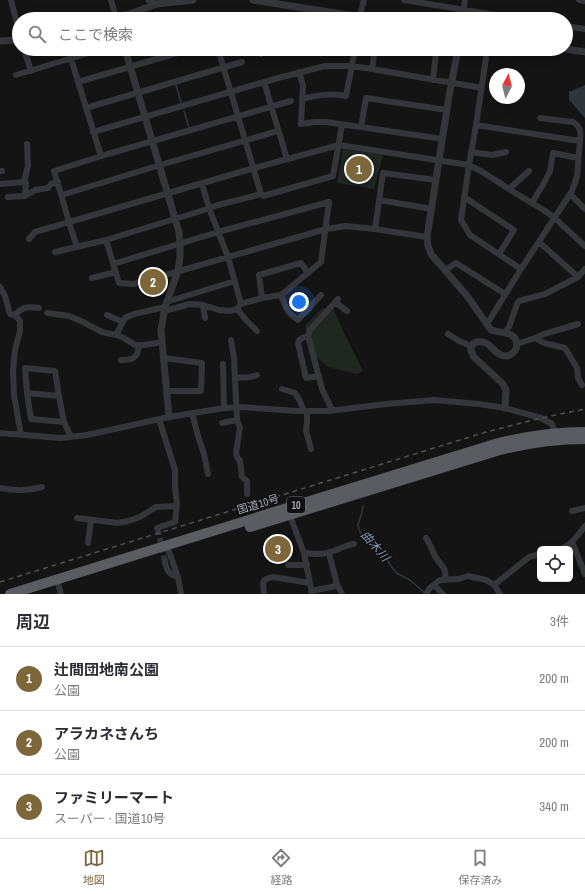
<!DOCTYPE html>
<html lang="ja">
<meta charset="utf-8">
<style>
:root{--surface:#fff;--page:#f2f2f3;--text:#2b2b33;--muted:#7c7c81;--line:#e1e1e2;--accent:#7c663a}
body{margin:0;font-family:"Archivo Narrow","Noto Sans JP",sans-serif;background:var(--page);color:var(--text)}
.controls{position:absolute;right:12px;bottom:12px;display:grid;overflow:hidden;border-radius:6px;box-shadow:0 2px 10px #0003}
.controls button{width:36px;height:36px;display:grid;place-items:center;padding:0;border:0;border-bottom:1px solid var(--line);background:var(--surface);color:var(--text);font:20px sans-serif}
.compass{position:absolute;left:489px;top:68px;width:36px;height:36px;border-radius:50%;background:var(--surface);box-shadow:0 2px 10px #0003;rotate:7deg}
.you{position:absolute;left:299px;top:302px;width:14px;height:14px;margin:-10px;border:3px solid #fff;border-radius:50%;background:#1a73e8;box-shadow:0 0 0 6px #1a73e833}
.badge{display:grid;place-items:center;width:26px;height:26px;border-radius:50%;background:var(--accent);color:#fff;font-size:13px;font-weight:700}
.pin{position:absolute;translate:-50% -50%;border:2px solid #fff;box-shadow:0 1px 4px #0006}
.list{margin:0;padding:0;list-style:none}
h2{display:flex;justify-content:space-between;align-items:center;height:52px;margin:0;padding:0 16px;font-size:17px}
h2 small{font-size:13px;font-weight:400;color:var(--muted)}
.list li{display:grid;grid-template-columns:26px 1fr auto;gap:12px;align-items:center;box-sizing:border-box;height:64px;padding:0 16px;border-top:1px solid var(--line)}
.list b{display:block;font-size:15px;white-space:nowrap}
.list p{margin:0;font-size:13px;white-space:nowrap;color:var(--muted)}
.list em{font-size:13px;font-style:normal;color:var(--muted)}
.icon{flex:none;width:22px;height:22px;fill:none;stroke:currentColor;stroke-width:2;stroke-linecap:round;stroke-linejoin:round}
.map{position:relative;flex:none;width:585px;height:594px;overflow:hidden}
.search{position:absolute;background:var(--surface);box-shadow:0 2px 10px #0003;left:12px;right:12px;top:12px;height:44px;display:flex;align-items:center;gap:10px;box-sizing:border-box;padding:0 14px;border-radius:22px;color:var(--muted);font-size:15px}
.sheet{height:244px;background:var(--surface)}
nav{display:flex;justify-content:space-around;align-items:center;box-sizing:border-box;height:56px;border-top:1px solid var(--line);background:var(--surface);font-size:11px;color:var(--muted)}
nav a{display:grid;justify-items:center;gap:2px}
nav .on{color:var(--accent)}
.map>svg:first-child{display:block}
.green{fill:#202721}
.water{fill:#2e363c}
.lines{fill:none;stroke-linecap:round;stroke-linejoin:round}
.stream{stroke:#2e363c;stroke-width:1.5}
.minor-tunnel{stroke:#313235;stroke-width:6;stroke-dasharray:6 3;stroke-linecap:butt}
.minor{stroke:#35363a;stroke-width:6}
.tertiary{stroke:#35363a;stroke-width:7}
.trunk{stroke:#5a5c61;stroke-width:10}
.rail{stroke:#4e5054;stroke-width:1.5;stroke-dasharray:5 4;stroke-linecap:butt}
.labels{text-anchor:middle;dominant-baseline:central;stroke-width:3;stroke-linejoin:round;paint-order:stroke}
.shield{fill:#0f0f10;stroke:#797c83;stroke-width:1}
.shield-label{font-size:10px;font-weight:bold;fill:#a7aab4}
.street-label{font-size:11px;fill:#a7aab4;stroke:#0f0f10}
.water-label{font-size:12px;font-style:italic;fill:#8197ac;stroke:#0f0f10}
</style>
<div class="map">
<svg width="585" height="594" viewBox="0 0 585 594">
<rect width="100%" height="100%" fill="#141415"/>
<!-- green -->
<path class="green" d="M343 149 383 155 374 189 337 183Z
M322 308 334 310 342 329 363 371 357 374 328 367 310 352 305 326Z"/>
<!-- water -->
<path class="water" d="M585 85V118L569 100V92Z"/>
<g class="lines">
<!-- stream -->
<path class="stream" d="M176 85 181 102
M184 111 189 128
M363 506 362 512 358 525 359 529 361 534 381 550 393 569 398 574 410 580 425 593"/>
<!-- minor-tunnel -->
<path class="minor-tunnel" d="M158 529 165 562"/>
<!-- minor -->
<path class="minor" d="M11 0 19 32
M111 0 116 17
M148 0 157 4
M404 0 521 19
M579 0 585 1
M359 19 364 0
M462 19 465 0
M566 26 585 29
M24 49 31 71
M68 49 101 156
M218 49 261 194
M252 49 261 54 276 49
M421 49 436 52 433 80
M486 58 476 125 469 165 461 220 470 235 521 269
M372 69 375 49
M299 72 303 85 301 124 315 122H326L443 139
M16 75 102 49
M78 82 191 49
M264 82 287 159
M302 99C319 95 329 93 346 96L355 49
M86 108 242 62
M540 118 573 122C581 127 581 132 580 141
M476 125 580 141 577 176 572 191 521 269 487 324
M361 127 366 98 447 110
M93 132 278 78 325 66H351L372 69 482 88
M471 152 492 155 506 152
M0 171H2
M24 182 28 166 27 144
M0 184 24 182 26 183 25 196
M202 184 209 208 228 257 241 304
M509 189 529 171
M570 194 585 209
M62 195 160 165 278 131
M8 197 25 196 35 190 48 188 51 184 58 182
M464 197 514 230 499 254
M379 200 432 209
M532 203 544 183 550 171 553 153 578 158
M375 229 383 173 436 180
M29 239 35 232 254 168 339 145 469 165 481 171 509 189 545 211 555 218 562 225 585 246
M106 240 119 283 134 284 326 229 346 226 375 229 427 237
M539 242 578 277
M77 247 72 232 54 171 108 154 291 101
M55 252 106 240 201 211 218 205 261 194 263 196 333 176 342 125
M113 264 218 232 329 202 321 262 281 295 262 298 241 304 237 309 230 311 219 310 203 305 190 304 164 311
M445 270 456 263 505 294
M92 278 116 272
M0 287 5 296 10 314 15 315 20 321V331L15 350 13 370 14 395 21 435
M281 295C285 307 287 313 298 320L321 295
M262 298 259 275 301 263 308 273
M166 302 235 281
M335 302 347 311
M203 305 205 318
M237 309 247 321 257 331
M47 313 69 316 83 322 102 332 116 335 125 318 134 314 165 307
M15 315C22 307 28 306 39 308
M107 315 123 322
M505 332 509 327 517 304 519 301 545 294 578 277 585 269
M448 334 459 341 471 346
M116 335C125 336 130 344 138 346L162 342
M308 336C304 337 299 338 298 343L306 378 319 376
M535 338 544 343 565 348 577 368 578 378 582 385
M517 344 535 338 544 334 578 324
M164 358 202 363 201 391H167
M121 360C133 360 138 358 139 345
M223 364 224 408
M235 378 250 377 257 375
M282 389 295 393 300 401 304 411
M27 393 59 396
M332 410 322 389 308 336 310 330 338 299
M307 411V423L306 431 311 449
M192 413 198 436 204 454 208 474
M237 420 240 428 236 452 237 457 240 461 242 477 247 481V494
M64 422 31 419 27 393 25 368 55 371 59 396 64 422 71 437
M222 423 237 420 234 358 231 340
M0 433 61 438 87 435 169 417 224 408 242 407 296 411H329L386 404 434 400 479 404 505 408 541 418 552 424 555 433
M0 488C14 491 28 491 42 487
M572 511 585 508
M289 513 304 553 312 594
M77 518 118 523 128 521 140 517 156 507 177 506
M158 529 157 528 175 522 177 504 175 487V470L159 419
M426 538C430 544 432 550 435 556 441 567 447 566 445 580
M572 542 585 574
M88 543 91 520
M167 546 178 577 181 594
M559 549C571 546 577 536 585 526
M304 553C313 554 322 555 330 552 338 550 345 545 354 544
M165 562C167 571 169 574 178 577
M288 565H307
M57 580 61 594
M337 584 342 594
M434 585 443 594
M494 585 500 594
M311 591 336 586 337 585 329 553
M264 594C263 584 260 579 273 577L310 583
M426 594 430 588 440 580 458 579 468 576 486 580 494 585 529 557 540 554"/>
<!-- tertiary -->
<path class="tertiary" d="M253 0 374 19
M111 19 132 13 157 4 193 0
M0 41 19 40
M125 49 179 232 180 243V257L178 271 165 307 161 330 169 417
M458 49 449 96 427 237 428 246 431 254 468 297 491 330C499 333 512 331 516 340 517 343 517 346 516 349 514 352 510 356 506 356 498 357 493 347 486 343 479 340 470 342 471 351 472 353 473 355 474 357L503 384 506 390 505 408
M566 49 585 52"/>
<!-- trunk -->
<path class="trunk" d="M250 527 500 450C528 443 555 439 585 439
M10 594 287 508 495 444C526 436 552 432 585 432"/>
<!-- rail -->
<path class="rail" d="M0 582 486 432 541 418 585 409"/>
</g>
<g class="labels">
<!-- shield labels -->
<rect class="shield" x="287" y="497" width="18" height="16" rx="3"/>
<g class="shield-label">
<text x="296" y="505">10</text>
</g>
<!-- street labels -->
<g class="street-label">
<text transform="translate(258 504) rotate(-17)">国道10号</text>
</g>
<!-- water labels -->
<g class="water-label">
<text transform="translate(375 546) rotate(49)">曲木川</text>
</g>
</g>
</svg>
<div class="controls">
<button><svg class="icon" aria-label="locate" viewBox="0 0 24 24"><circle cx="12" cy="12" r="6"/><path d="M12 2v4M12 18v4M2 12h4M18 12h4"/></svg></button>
</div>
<svg class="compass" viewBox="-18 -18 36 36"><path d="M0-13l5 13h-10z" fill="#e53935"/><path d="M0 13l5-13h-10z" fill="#7c7c81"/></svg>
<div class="you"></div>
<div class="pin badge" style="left:359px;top:169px">1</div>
<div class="pin badge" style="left:153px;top:282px">2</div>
<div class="pin badge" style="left:278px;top:549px">3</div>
<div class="search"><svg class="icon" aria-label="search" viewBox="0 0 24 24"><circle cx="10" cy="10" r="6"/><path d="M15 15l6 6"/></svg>ここで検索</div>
</div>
<section class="sheet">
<h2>周辺<small>3件</small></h2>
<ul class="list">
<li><span class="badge">1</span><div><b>辻間団地南公園</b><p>公園</p></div><em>200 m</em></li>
<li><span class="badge">2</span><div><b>アラカネさんち</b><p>公園</p></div><em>200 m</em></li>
<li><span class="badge">3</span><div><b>ファミリーマート</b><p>スーパー · 国道10号</p></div><em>340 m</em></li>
</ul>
</section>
<nav>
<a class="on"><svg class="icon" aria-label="map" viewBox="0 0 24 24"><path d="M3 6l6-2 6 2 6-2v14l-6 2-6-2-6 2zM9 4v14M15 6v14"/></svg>地図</a>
<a><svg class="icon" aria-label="directions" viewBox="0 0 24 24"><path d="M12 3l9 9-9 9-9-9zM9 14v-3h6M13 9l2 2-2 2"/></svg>経路</a>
<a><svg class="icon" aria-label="saved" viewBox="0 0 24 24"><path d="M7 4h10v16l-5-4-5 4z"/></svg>保存済み</a>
</nav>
